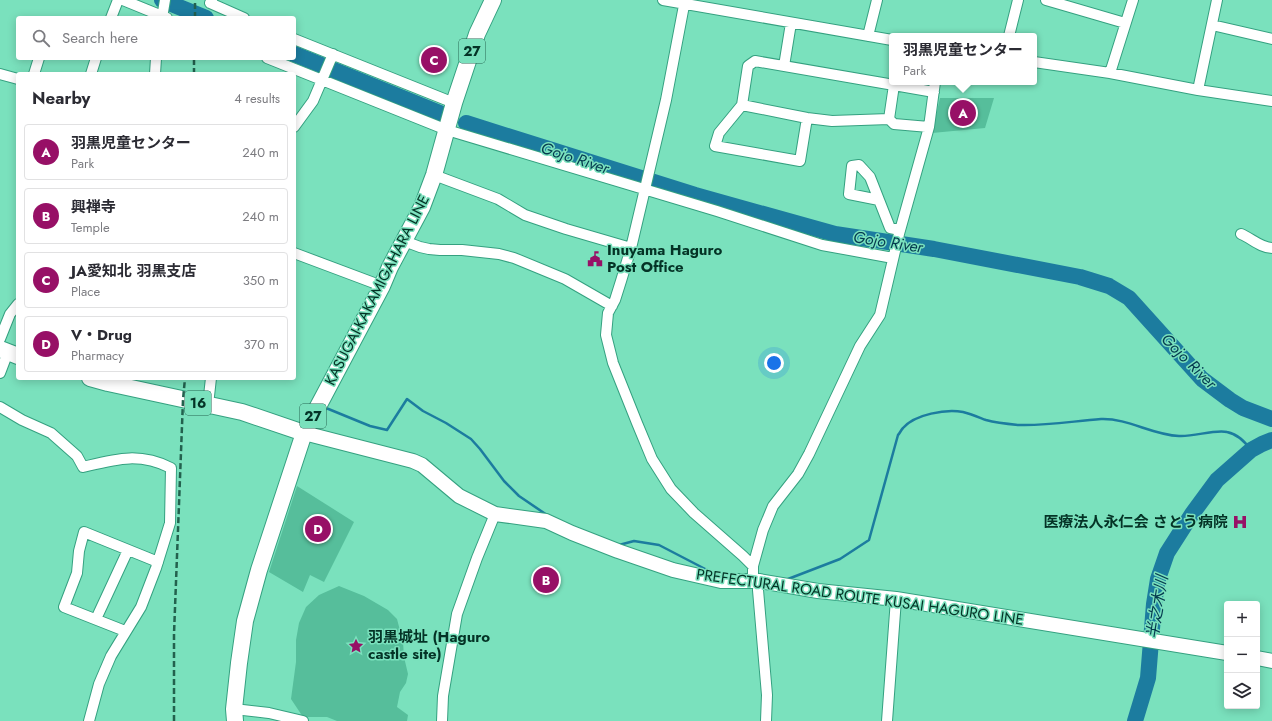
<!DOCTYPE html>
<meta charset="utf-8">
<style>
:root{--surface:#fff;--page:#f7f7f7;--text:#2b2b33;--muted:#7c7c81;--line:#e1e1e2;--accent:#971066}
body{margin:0;font-family:Jost,"Noto Sans JP",sans-serif;background:var(--page);color:var(--text)}
.controls{position:absolute;right:12px;bottom:12px;display:grid;overflow:hidden;border-radius:4px;box-shadow:0 2px 10px #0003}
.controls button{width:36px;height:36px;display:grid;place-items:center;padding:0;border:0;border-bottom:1px solid var(--line);background:var(--surface);color:var(--text);font:20px sans-serif}
.you{position:absolute;left:774px;top:363px;width:14px;height:14px;margin:-10px;border:3px solid #fff;border-radius:50%;background:#1a73e8;box-shadow:0 0 0 6px #1a73e833}
.badge{display:grid;place-items:center;width:26px;height:26px;border-radius:50%;background:var(--accent);color:#fff;font-size:13px;font-weight:700}
.pin{position:absolute;translate:-50% -50%;border:2px solid #fff;box-shadow:0 1px 4px #0006}
.popup{position:absolute;left:889px;top:33px;width:148px;height:52px;box-sizing:border-box;display:grid;place-content:center;border-radius:4px;background:var(--surface);filter:drop-shadow(0 1px 3px #0005);font-size:13px;white-space:nowrap;color:var(--muted)}
.popup b{font-size:15px;color:var(--text)}
.popup::after{content:'';position:absolute;left:50%;top:100%;margin-left:-8px;border:8px solid transparent;border-top-color:var(--surface)}
.list{margin:0;padding:0;list-style:none}
h2{display:flex;justify-content:space-between;align-items:center;height:52px;margin:0;padding:0 16px;font-size:17px}
h2 small{font-size:13px;font-weight:400;color:var(--muted)}
.list li{display:grid;grid-template-columns:26px 1fr auto;gap:12px;align-items:center;box-sizing:border-box;height:56px;margin:0 8px 8px;padding:0 8px;border:1px solid var(--line);border-radius:4px}
.list b{display:block;font-size:15px;white-space:nowrap}
.list p{margin:0;font-size:13px;white-space:nowrap;color:var(--muted)}
.list em{font-size:13px;font-style:normal;color:var(--muted)}
.icon{flex:none;width:22px;height:22px;fill:none;stroke:currentColor;stroke-width:2;stroke-linecap:round;stroke-linejoin:round}
.map{position:relative;flex:none;width:1272px;height:721px;overflow:hidden}
.search{position:absolute;background:var(--surface);box-shadow:0 2px 10px #0003;left:16px;top:16px;width:280px;height:44px;display:flex;align-items:center;gap:10px;box-sizing:border-box;padding:0 14px;border-radius:4px;color:var(--muted);font-size:15px}
.panel{position:absolute;background:var(--surface);box-shadow:0 2px 10px #0003;left:16px;top:72px;width:280px;height:308px;border-radius:4px}
.map>svg:first-child{display:block}
.green{fill:#56be9b}
.lines{fill:none;stroke-linecap:round;stroke-linejoin:round}
.stream{stroke:#1c7c9f;stroke-width:2.5}
.river{stroke:#1c7c9f;stroke-width:16}
.minor-casing{stroke:#35a180;stroke-width:12}
.secondary-casing{stroke:#35a180;stroke-width:16}
.primary-casing{stroke:#35a180;stroke-width:18}
.minor{stroke:#fff;stroke-width:10}
.secondary{stroke:#fff;stroke-width:14}
.primary{stroke:#fff;stroke-width:16}
.rail{stroke:#23614e;stroke-width:2.5;stroke-dasharray:6 3;stroke-linecap:butt}
.labels{text-anchor:middle;dominant-baseline:central;stroke-width:3;stroke-linejoin:round;paint-order:stroke}
.shield{fill:#7ae1bd;stroke:#276753;stroke-width:1}
.shield-label{font-size:14px;font-weight:bold;fill:#043326}
.poi-label{font-size:15px;font-weight:bold;fill:#043326;stroke:#7ae1bd;text-anchor:start}
.street-label{font-size:15px;fill:#043326;stroke:#7ae1bd}
.water-label{font-size:16px;font-style:italic;fill:#053b4f;stroke:#7ae1bd}
</style>
<div class="map">
<svg width="1272" height="721" viewBox="0 0 1272 721">
<rect width="100%" height="100%" fill="#7ae1bd"/>
<!-- green -->
<path class="green" d="M940 98H994L985 128 932 133Z
M297 486 354 522 324 582 310 575 303 592 269 572Z
M339 586 364 596 388 610 397 619 403 642 404 657 408 674 406 683 400 692 397 707 408 715 407 721H337L327 717H303L291 699 296 662V640L299 623 306 607 319 595Z"/>
<g class="lines">
<!-- stream -->
<path class="stream" d="M326 408 370 426 387 430 407 399 423 411 446 423 471 439 480 449 504 481 519 496 547 515
M619 545 634 541 659 545 711 572
M788 579 840 559 869 540 898 435C900 433 901 430 903 428 915 414 946 409 963 412 971 414 978 417 986 420 997 423 1008 424 1019 425 1046 426 1074 421 1101 419 1128 418 1152 435 1179 436 1194 437 1215 429 1227 432 1238 434 1245 442 1251 450"/>
<!-- river -->
<path class="river" d="M162 0 206 18
M294 54 442 114
M466 123 695 195 835 234 934 249 1080 277 1109 286 1129 298 1202 379 1230 400 1243 408 1272 419
M1135 721 1148 678 1154 604 1158 579 1167 553 1192 514 1217 480 1251 450 1262 444 1272 440"/>
<!-- minor casing -->
<g class="minor-casing">
<path id="minor" d="M123 0 167 18
M212 0 210 3 244 18
M663 0 892 40
M685 0 666 100 631 248 621 281 615 300 608 313 606 335 613 363 637 423 652 459 671 489 694 513 743 556 753 566
M1046 0 1125 23
M111 18 118 0
M162 18 165 0
M1212 25 1272 39
M868 36 877 0
M1009 36 1018 0
M294 39 454 103
M267 58 447 130 717 211 822 245 893 258
M1034 62 1110 73 1198 90 1272 101
M784 66 791 23
M1110 73 1133 0
M0 74 18 79
M34 74 39 58
M91 74 96 58
M155 74 156 58
M894 85 934 92
M1198 90 1217 0
M742 105 748 66 755 61 894 85 889 119 832 121 807 118 742 105 719 133 715 146 800 161 807 118
M889 119 894 124 929 127
M294 127 313 101 333 54
M434 175 498 199 525 215 566 229 631 248
M879 200 849 194 852 166 859 165 870 177 890 228 900 230
M1241 234C1251 238 1261 248 1272 248
M404 241 420 247 429 249 440 250H462L499 254 514 258 565 279 612 306
M294 253 382 286
M0 339 10 314 18 304
M0 373 8 352
M208 405 211 378
M0 407 22 420 51 433 77 456 83 467C116 459 139 452 171 468L170 523 156 568 141 607 111 656 99 684 89 721
M753 581V566L763 530 773 506 798 474 809 454 860 346 880 315 899 234 929 127 935 82
M759 581 758 590 767 695 766 721
M96 619 128 550
M125 631 64 607 77 573 79 551 84 532 158 562
M234 709 269 713 303 721
M442 721 443 696 457 614 477 558 495 514
M887 721 896 599"/>
</g>
<!-- secondary casing -->
<g class="secondary-casing">
<path id="secondary" d="M304 433 413 461 422 465 459 496 495 514 546 521 572 533 618 551 673 570 721 581H759L818 591 896 599 1227 653
M1257 658 1272 661"/>
</g>
<!-- primary casing -->
<g class="primary-casing">
<path id="primary" d="M0 349 18 356
M90 378 108 383 242 412 304 433
M235 721 234 709 239 663 245 621 259 570 304 433 382 286 390 267 422 207 434 175 454 103 477 34 493 0"/>
</g>
<!-- minor -->
<use href="#minor" class="minor"/>
<!-- secondary -->
<use href="#secondary" class="secondary"/>
<!-- primary -->
<use href="#primary" class="primary"/>
<!-- rail -->
<path class="rail" d="M195 18V0
M194 74V58
M174 721V634L183 400 185 378"/>
</g>
<!-- icons -->
<defs>
<g id="civic-bare" transform="scale(1.2)"><path d="M-.6-6.5H3V-4.5H.6V-3L4-1V1h2V6H-6V1h2V-1L-.6-3ZM-1.2 2.5V6h2.4V2.5Z" fill="#971066" stroke="#7ae1bd" stroke-width="2.5" paint-order="stroke"/></g>
<g id="hospital-bare" transform="scale(1.2)"><path d="M-5-5h3v3.5h4V-5h3V5h-3V1.5h-4V5h-3Z" fill="#971066" stroke="#7ae1bd" stroke-width="2.5" paint-order="stroke"/></g>
<g id="sight-bare" transform="scale(1.2)"><path d="M0-6L1.8-2.2L6-1.7L2.9 1.2L3.7 5.4L0 3.3L-3.7 5.4L-2.9 1.2L-6-1.7L-1.8-2.2Z" fill="#971066" stroke="#7ae1bd" stroke-width="2.5" paint-order="stroke"/></g>
</defs>
<g fill-rule="evenodd">
<use href="#civic-bare" x="595" y="259"/>
<use href="#hospital-bare" x="1240" y="522"/>
<use href="#sight-bare" x="356" y="646"/>
</g>
<g class="labels">
<!-- shield labels -->
<g class="shield">
<rect x="459" y="39" width="26" height="24" rx="3"/>
<rect x="185" y="391" width="26" height="24" rx="3"/>
<rect x="300" y="404" width="26" height="24" rx="3"/>
</g>
<g class="shield-label">
<text x="472" y="51">27</text>
<text x="198" y="403">16</text>
<text x="313" y="416">27</text>
</g>
<!-- poi labels -->
<g class="poi-label">
<text x="607" y="250">Inuyama Haguro<tspan x="607" dy="17">Post Office</tspan></text>
<text x="1228" y="522" text-anchor="end">医療法人永仁会 さとう病院</text>
<text x="368" y="637">羽黒城址 (Haguro<tspan x="368" dy="17">castle site)</tspan></text>
</g>
<!-- street labels -->
<g class="street-label">
<text transform="translate(377 290) rotate(-63)">KASUGAI-KAKAMIGAHARA LINE</text>
<text transform="translate(860 597) rotate(8)">PREFECTURAL ROAD ROUTE KUSAI HAGURO LINE</text>
</g>
<!-- water labels -->
<g class="water-label">
<text transform="translate(575 158) rotate(18)">Gojo River</text>
<text transform="translate(888 242) rotate(9)">Gojo River</text>
<text transform="translate(1189 361) rotate(45)">Gojo River</text>
<text transform="translate(1157 607) rotate(-81)">半之木川</text>
</g>
</g>
</svg>
<div class="controls">
<button>+</button>
<button>−</button>
<button><svg class="icon" aria-label="layers" viewBox="0 0 24 24"><path d="M12 4l9 5-9 5-9-5zM3 14l9 5 9-5"/></svg></button>
</div>
<div class="you"></div>
<div class="pin badge" style="left:963px;top:113px">A</div>
<div class="popup"><b>羽黒児童センター</b>Park</div>
<div class="pin badge" style="left:546px;top:580px">B</div>
<div class="pin badge" style="left:434px;top:60px">C</div>
<div class="pin badge" style="left:318px;top:529px">D</div>
<div class="search"><svg class="icon" aria-label="search" viewBox="0 0 24 24"><circle cx="10" cy="10" r="6"/><path d="M15 15l6 6"/></svg>Search here</div>
<section class="panel">
<h2>Nearby<small>4 results</small></h2>
<ul class="list">
<li><span class="badge">A</span><div><b>羽黒児童センター</b><p>Park</p></div><em>240 m</em></li>
<li><span class="badge">B</span><div><b>興禅寺</b><p>Temple</p></div><em>240 m</em></li>
<li><span class="badge">C</span><div><b>JA愛知北 羽黒支店</b><p>Place</p></div><em>350 m</em></li>
<li><span class="badge">D</span><div><b>V・Drug</b><p>Pharmacy</p></div><em>370 m</em></li>
</ul>
</section>
</div>
